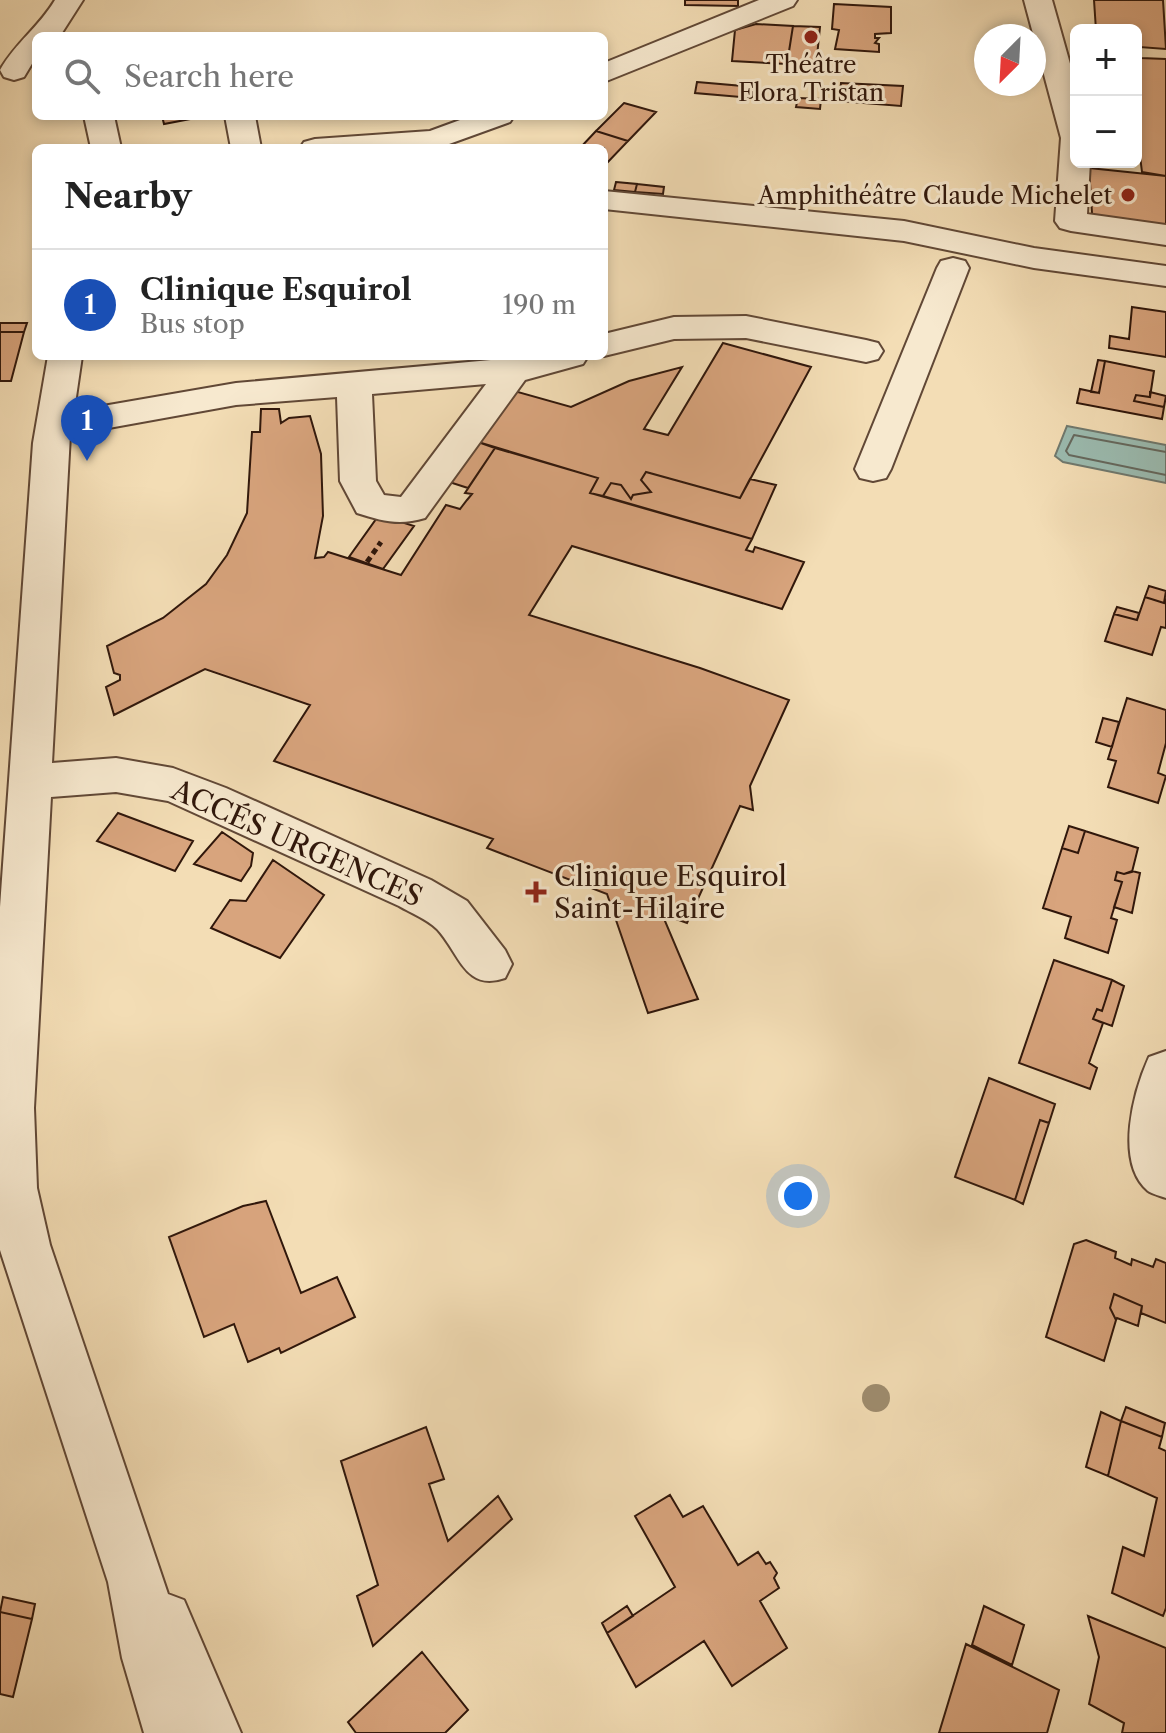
<!DOCTYPE html>
<meta charset="utf-8">
<style>
:root{--surface:#fff;--page:#f6f6f6;--text:#222;--muted:#767676;--line:#e0e0e0;--accent:#8f2418}
body{margin:0;font-family:"Libre Caslon Text",serif;background:var(--page);color:var(--text)}
.controls{position:absolute;right:24px;top:24px;display:grid;overflow:hidden;border-radius:12px;box-shadow:0 4px 12px #0003}
.controls button{width:72px;height:72px;display:grid;place-items:center;padding:0;border:0;border-bottom:2px solid var(--line);background:var(--surface);color:var(--text);font:40px sans-serif}
.compass{position:absolute;left:974px;top:24px;width:72px;height:72px;border-radius:50%;background:var(--surface);box-shadow:0 4px 12px #0003;rotate:204deg}
.you{position:absolute;left:798px;top:1196px;width:28px;height:28px;margin:-20px;border:6px solid #fff;border-radius:50%;background:#1a73e8;box-shadow:0 0 0 12px #1a73e833}
.badge{display:grid;place-items:center;width:52px;height:52px;border-radius:50%;background:var(--accent);color:#fff;font-size:26px;font-weight:700}
.pin{position:absolute;translate:-50% -66px;filter:drop-shadow(0 2px 4px #0008)}
.pin::after{content:'';position:absolute;top:42px;width:28px;height:24px;background:inherit;clip-path:polygon(0 0,100% 0,50% 100%)}
.list{margin:0;padding:0;list-style:none}
h2{display:flex;justify-content:space-between;align-items:center;height:104px;margin:0;padding:0 32px;font-size:34px}
h2 small{font-size:26px;font-weight:400;color:var(--muted)}
.list li{display:grid;grid-template-columns:52px 1fr auto;gap:24px;align-items:center;box-sizing:border-box;height:112px;padding:0 32px;border-top:2px solid var(--line)}
.list b{display:block;font-size:30px;white-space:nowrap}
.list p{margin:0;font-size:26px;white-space:nowrap;color:var(--muted)}
.list em{font-size:26px;font-style:normal;color:var(--muted)}
.icon{flex:none;width:44px;height:44px;fill:none;stroke:currentColor;stroke-width:2;stroke-linecap:round;stroke-linejoin:round}
.map{position:relative;flex:none;width:1166px;height:1733px;overflow:hidden}
.search{position:absolute;background:var(--surface);box-shadow:0 4px 12px #0003;left:32px;top:32px;width:576px;height:88px;display:flex;align-items:center;gap:20px;box-sizing:border-box;padding:0 28px;border-radius:12px;color:var(--muted);font-size:30px}
.panel{position:absolute;background:var(--surface);box-shadow:0 4px 12px #0003;left:32px;top:144px;width:576px;height:216px;border-radius:12px}
.map>svg:first-child{display:block}
.water{fill:#9bbbb0;stroke:#70796e;stroke-width:2}
.lines{fill:none;stroke-linecap:round;stroke-linejoin:round}
.shore{stroke:#66695e;stroke-width:2}
.building{fill:#d8a47d;stroke:#30170b;stroke-width:2}
.minor-casing{stroke:#614836;stroke-width:4}
.path{stroke:#30170b;stroke-width:5;stroke-dasharray:6 4;stroke-linecap:butt}
.minor{fill:#f7e9cf;fill-rule:evenodd}
.tree{fill:#9e8c6e}
.poi-dot{fill:#8f2418;stroke:#f7e9cf;stroke-width:3}
.labels{text-anchor:middle;dominant-baseline:central;stroke-width:6;stroke-linejoin:round;paint-order:stroke}
.far-poi-label{font-size:24px;fill:#30170b;stroke:#f7e9cf}
.street-label{font-size:28px;fill:#30170b;stroke:#f7e9cf}
.poi-label{font-size:28px;fill:#30170b;stroke:#f7e9cf;text-anchor:start}
</style>
<div class="map">
<svg width="1166" height="1733" viewBox="0 0 1166 1733">
<rect width="100%" height="100%" fill="#f3ddb5"/>
<filter id="stains"><feTurbulence type="fractalNoise" baseFrequency=".0025" numOctaves="4"/><feColorMatrix values="0 0 0 0 .2 0 0 0 0 .09 0 0 0 0 .02 0 0 0 .5 -.17"/></filter>
<radialGradient id="worn" r=".72"><stop offset=".6" stop-color="#630" stop-opacity="0"/><stop offset="1" stop-color="#630" stop-opacity=".3"/></radialGradient>
<!-- water -->
<path class="water" d="M1067 426 1166 445V483L1063 462 1055 456Z"/>
<g class="lines">
<!-- shore -->
<path class="shore" d="M1166 452 1074 435 1066 451 1069 455 1166 475"/>
</g>
<!-- building -->
<path class="building" d="M685 0H738V6L685 5Z
M1094 0H1163L1166 49 1140 47 1141 58 1166 59V176L1142 172 1139 148H1136V30H1096Z
M834 4 891 7V33L875 34V38H879L875 43 879 44V52L835 49 839 30 832 29Z
M756 24 793 26 787 64 732 61 735 30Z
M793 26 820 27 816 66 787 64Z
M697 82 754 87 752 98 695 93Z
M841 83 903 86 901 106 839 101Z
M798 98 821 99 820 109 796 107Z
M624 103 656 112 628 141 596 131Z
M162 116H206L164 124Z
M596 131 628 141 606 164 604 148H580Z
M1089 168 1166 176V225L1088 219 1092 213Z
M616 182 637 184 635 192 614 190Z
M637 184 664 187 663 194 635 192Z
M1132 307 1166 312V357L1109 348 1110 336 1129 339Z
M0 323H27L24 332H0Z
M0 332H24L11 381H0Z
M723 343 811 367 740 498 646 472 641 480 651 492 633 495 631 499 621 485 611 483 603 496 590 493 598 478 478 442 507 389 571 407 629 381 682 367 644 429 668 435Z
M1098 360 1105 361 1099 393 1091 392Z
M1105 361 1154 371 1150 397 1136 395 1134 401 1164 407 1162 419 1077 403 1080 389 1099 393Z
M1150 392 1166 396 1164 407 1134 401 1136 395 1150 397Z
M261 409H279L281 423 289 418 310 416 321 454 323 516 315 558 324 557 328 552 401 575 446 505 460 509 467 500 472 494 465 493 495 448 598 478 590 493 752 539 746 550 753 552 755 547 804 562 782 609 572 546 529 615 700 668 789 700 750 786 753 810 740 806 687 923 662 914 698 999 648 1013 607 894 487 848 493 839 274 761 310 705 205 669 114 715 106 687 120 680V675L114 673 107 646 163 618 206 584 227 555 247 513 252 432H260Z
M478 442 495 448 468 488 446 481Z
M646 472 740 498 750 479 776 485 752 539 603 496 611 483 621 485 631 499 633 495 651 492 641 480Z
M379 515 414 526 383 569 349 557Z
M1149 586 1166 591 1164 603 1145 597Z
M1145 597 1164 603 1166 600V628L1161 627 1152 655 1105 641 1114 614 1137 620Z
M1117 607 1139 613 1137 620 1114 614Z
M1127 698 1166 710V743L1158 773 1166 776 1158 803 1108 787 1116 761 1108 759Z
M1103 718 1119 722 1112 747 1096 742Z
M118 813 193 841 175 871 97 841Z
M1069 826 1085 831 1078 853 1062 848Z
M1085 831 1138 848 1132 872 1124 874 1117 872 1115 880 1122 882 1111 918 1117 920 1108 953 1065 938 1071 917 1043 908 1062 848 1078 853Z
M222 832 253 853 251 866 241 881 194 864Z
M273 860 324 895 280 958 211 928 230 900 246 901Z
M1132 871 1140 873 1132 913 1114 907 1122 882 1115 880 1117 872 1124 874Z
M1054 960 1112 980 1102 1011 1097 1009 1093 1019 1103 1023 1089 1063 1097 1068 1090 1089 1019 1063Z
M1112 980 1124 986 1112 1026 1093 1019 1097 1009 1102 1011Z
M989 1078 1055 1104 1049 1123 1040 1120 1015 1200 955 1177Z
M1040 1120 1049 1123 1023 1204 1015 1200Z
M266 1201 301 1293 337 1277 355 1317 281 1353 279 1348 248 1362 234 1324 204 1337 169 1237 243 1206Z
M1086 1240 1116 1252 1115 1258 1131 1265 1132 1259 1153 1267 1156 1259 1166 1263V1323L1141 1313 1142 1306 1114 1294 1110 1308 1116 1320 1104 1361 1046 1337 1074 1244Z
M1114 1294 1142 1306 1138 1326 1117 1318 1116 1320 1110 1308Z
M1126 1407 1165 1423 1162 1437 1121 1421Z
M1101 1412 1121 1421 1108 1476 1086 1467Z
M1121 1421 1162 1437 1159 1448 1166 1451V1608L1163 1616 1112 1593 1123 1547 1144 1556 1157 1498 1108 1476Z
M426 1427 444 1479 429 1484 448 1541 498 1496 512 1519 373 1646 357 1596 378 1585 341 1461Z
M670 1495 683 1517 703 1506 738 1565 758 1552 766 1564 770 1562 777 1573 774 1578 779 1588 760 1601 787 1648 732 1686 704 1641 636 1687 607 1633 675 1587 635 1516Z
M3 1597 35 1604 32 1619 0 1612Z
M627 1606 633 1616 607 1633 602 1623Z
M984 1606 1024 1625 1012 1665 972 1645Z
M0 1612 32 1619 13 1697 0 1694Z
M1088 1616 1166 1648V1733H1122L1124 1723 1089 1704 1099 1657Z
M966 1644 1059 1690 1047 1733H939Z
M422 1652 468 1710 445 1733H356L348 1722Z"/>
<g class="lines">
<!-- minor casing -->
<g class="minor-casing">
<path id="minor" d="M55 0H83L60 36H36V57L24 77 14 80 4 77 0 70C16 42 39 27 55 0Z
M759 0H797L793 6 604 82V63Z
M1024 0H1052L1076 85V162H1090L1087 214 1166 225V245L1071 231 1060 228 1055 221 1061 138Z
M84 116H114L121 148H91Z
M225 116H255L261 148H231Z
M471 116H514L510 122 438 148H300L304 142 315 139 430 131Z
M604 191 904 221 1034 248 1166 266V286L1034 268 904 241 604 209Z
M953 258 965 261 969 268 891 469 886 478 873 481 860 478 855 469 937 268 941 261Z
M746 316 866 340 878 343 883 351 878 359 866 362 746 338 674 339 604 356V334L674 317Z
M48 356H82L74 411 236 383 536 356H588L583 364 525 380 425 518C399 526 382 521 357 513L340 481 337 397 236 405 70 435 52 763 116 758 173 768 226 788 431 880 467 901 505 950 512 964 505 978C465 992 460 954 437 929 427 919 411 913 399 906L168 801 116 792 51 797 34 1108 37 1188 50 1245 168 1594 184 1600 241 1733H144L122 1658 108 1582 0 1250V907L33 443ZM486 384 401 497 384 495 376 481 372 394Z
M1166 1051V1198C1161 1196 1152 1194 1148 1191 1114 1162 1134 1090 1149 1057Z"/>
</g>
<!-- path -->
<path class="path" d="M367 562 381 542"/>
<!-- minor -->
<use href="#minor" class="minor"/>
</g>
<!-- trees -->
<circle class="tree" cx="876" cy="1398" r="14"/>
<!-- markers -->
<g class="poi-dot">
<circle cx="811" cy="37" r="8"/>
<circle cx="1128" cy="195" r="8"/>
<path d="M532 880h8v8h8v8h-8v8h-8v-8h-8v-8h8z"/>
</g>
<g class="labels">
<!-- far-poi labels -->
<g class="far-poi-label">
<text x="811" y="64">Théâtre<tspan x="811" dy="28">Flora Tristan</tspan></text>
<text x="1112" y="195" text-anchor="end">Amphithéâtre Claude Michelet</text>
</g>
<!-- street labels -->
<g class="street-label">
<text transform="translate(297 843) rotate(24)">ACCÉS URGENCES</text>
</g>
<!-- poi labels -->
<g class="poi-label">
<text x="554" y="876">Clinique Esquirol<tspan x="554" dy="32">Saint-Hilaire</tspan></text>
</g>
</g>
<rect width="100%" height="100%" filter="url(#stains)"/>
<rect width="100%" height="100%" fill="url(#worn)"/>
</svg>
<div class="controls">
<button>+</button>
<button>−</button>
</div>
<svg class="compass" viewBox="-18 -18 36 36"><path d="M0-13l5 13h-10z" fill="#e53935"/><path d="M0 13l5-13h-10z" fill="#767676"/></svg>
<div class="you"></div>
<div class="pin badge" style="left:87px;top:461px;background:#1a4fb4">1</div>
<div class="search"><svg class="icon" aria-label="search" viewBox="0 0 24 24"><circle cx="10" cy="10" r="6"/><path d="M15 15l6 6"/></svg>Search here</div>
<section class="panel">
<h2>Nearby<small></small></h2>
<ul class="list">
<li><span class="badge" style="background:#1a4fb4">1</span><div><b>Clinique Esquirol</b><p>Bus stop</p></div><em>190 m</em></li>
</ul>
</section>
</div>
